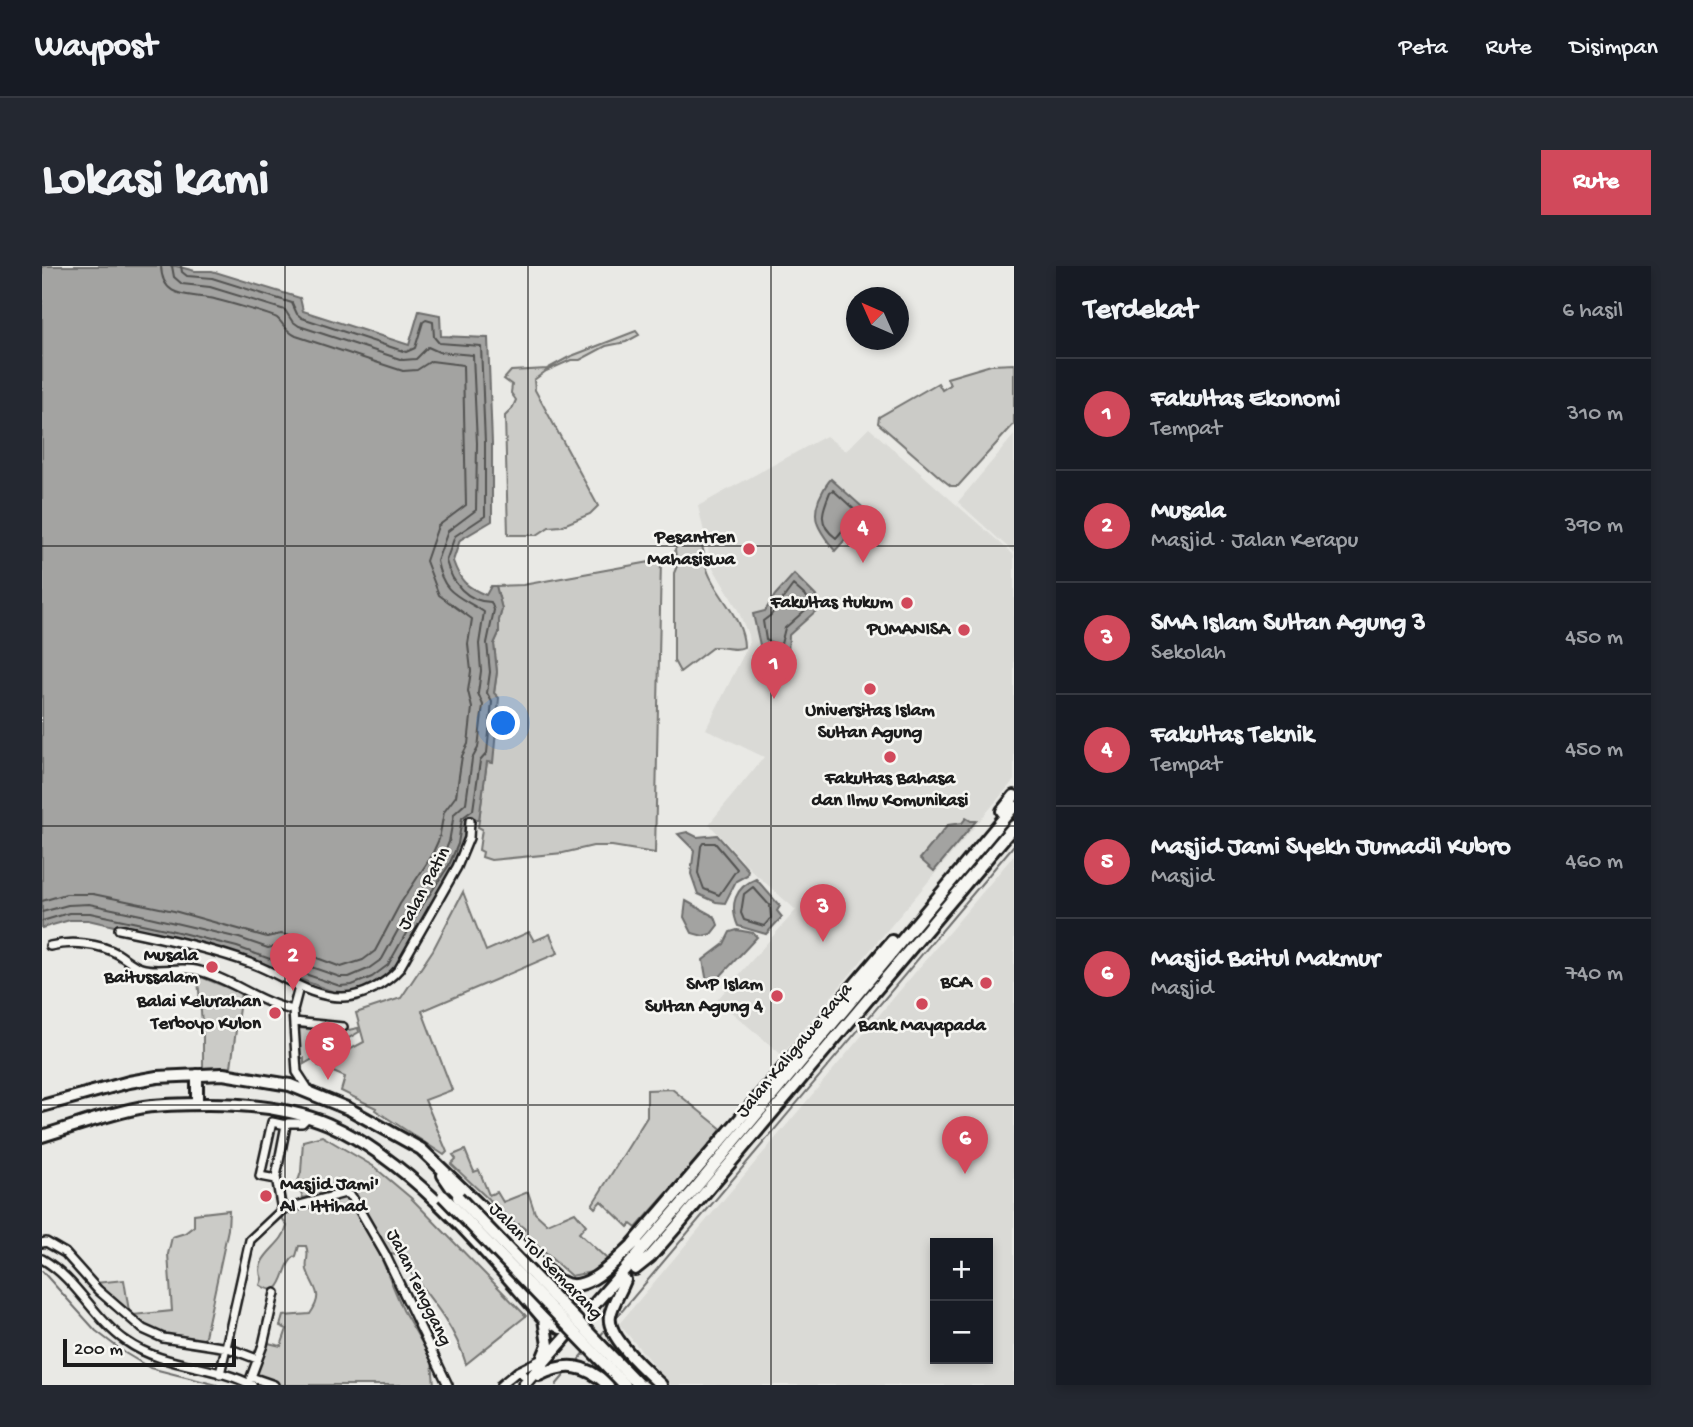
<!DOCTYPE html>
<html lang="id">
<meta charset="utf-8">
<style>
:root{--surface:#171b24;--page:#242831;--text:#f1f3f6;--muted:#9ea1a6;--line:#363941;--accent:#d1495b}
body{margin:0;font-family:"Gochi Hand",sans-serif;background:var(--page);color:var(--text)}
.controls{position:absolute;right:21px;bottom:21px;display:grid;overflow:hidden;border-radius:0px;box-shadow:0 4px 10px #0003}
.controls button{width:63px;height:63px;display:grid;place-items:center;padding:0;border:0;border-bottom:2px solid var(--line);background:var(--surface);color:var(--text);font:35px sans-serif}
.compass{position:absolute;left:804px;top:21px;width:63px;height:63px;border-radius:50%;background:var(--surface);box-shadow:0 4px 10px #0003;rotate:315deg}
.scale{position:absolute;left:21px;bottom:18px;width:173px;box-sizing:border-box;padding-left:7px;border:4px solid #1c1c1c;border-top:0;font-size:19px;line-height:24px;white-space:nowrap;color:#1c1c1c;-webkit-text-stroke:5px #f6f6f2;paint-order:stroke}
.you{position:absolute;left:462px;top:458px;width:24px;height:24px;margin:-18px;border:5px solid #fff;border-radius:50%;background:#1a73e8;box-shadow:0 0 0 10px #1a73e833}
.badge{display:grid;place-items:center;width:46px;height:46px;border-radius:50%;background:var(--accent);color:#fff;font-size:23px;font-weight:700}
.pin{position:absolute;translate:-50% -58px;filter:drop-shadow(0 2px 4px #0008)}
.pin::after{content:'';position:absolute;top:37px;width:24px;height:21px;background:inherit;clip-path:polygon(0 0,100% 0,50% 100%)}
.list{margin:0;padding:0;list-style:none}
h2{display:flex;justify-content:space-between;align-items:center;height:91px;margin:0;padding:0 28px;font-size:30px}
h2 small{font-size:23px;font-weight:400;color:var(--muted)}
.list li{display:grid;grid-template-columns:46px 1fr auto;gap:21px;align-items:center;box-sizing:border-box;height:112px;padding:0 28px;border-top:2px solid var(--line)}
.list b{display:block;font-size:26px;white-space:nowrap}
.list p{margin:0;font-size:23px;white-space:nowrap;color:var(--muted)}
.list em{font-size:23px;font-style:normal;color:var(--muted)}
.map{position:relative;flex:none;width:972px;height:1119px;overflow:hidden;border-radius:0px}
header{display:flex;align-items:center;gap:42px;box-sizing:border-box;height:98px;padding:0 35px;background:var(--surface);border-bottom:2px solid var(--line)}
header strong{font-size:33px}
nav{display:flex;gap:38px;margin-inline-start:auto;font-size:24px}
.intro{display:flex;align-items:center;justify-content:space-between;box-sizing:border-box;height:168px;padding:0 42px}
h1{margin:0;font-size:49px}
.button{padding:18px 32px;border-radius:0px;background:var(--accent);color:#fff;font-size:24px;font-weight:700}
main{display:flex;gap:42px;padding:0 42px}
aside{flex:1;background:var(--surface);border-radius:0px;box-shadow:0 4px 10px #0003}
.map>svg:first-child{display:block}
.built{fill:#dadad6;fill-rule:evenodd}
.green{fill:#cbcbc7;stroke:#747472;stroke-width:2}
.water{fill:#a3a3a1;stroke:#6d6d6c;stroke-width:2}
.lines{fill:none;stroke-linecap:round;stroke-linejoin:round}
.shore{stroke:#525251;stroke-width:2}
.stream{stroke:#6d6d6c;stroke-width:2}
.minor-casing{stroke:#1c1c1c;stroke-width:12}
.highway-casing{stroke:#1c1c1c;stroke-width:16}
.minor{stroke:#f6f6f2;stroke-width:7}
.highway{stroke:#f6f6f2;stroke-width:10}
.highway-bridge-casing{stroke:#1c1c1c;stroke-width:16;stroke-linecap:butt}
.highway-bridge{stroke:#f6f6f2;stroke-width:10}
.grid{fill:none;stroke:#1c1c1c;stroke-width:2;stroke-opacity:0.55}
.poi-dot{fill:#d1495b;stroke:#f6f6f2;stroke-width:2.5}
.labels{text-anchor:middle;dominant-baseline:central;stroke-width:5;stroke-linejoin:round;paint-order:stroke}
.poi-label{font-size:19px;font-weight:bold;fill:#1c1c1c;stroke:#f6f6f2;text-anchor:end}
.street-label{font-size:19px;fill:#1c1c1c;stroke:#f6f6f2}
</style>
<header>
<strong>Waypost</strong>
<nav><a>Peta</a><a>Rute</a><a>Disimpan</a></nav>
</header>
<div class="intro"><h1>Lokasi kami</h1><a class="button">Rute</a></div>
<main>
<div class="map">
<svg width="972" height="1119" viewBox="0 0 972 1119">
<rect width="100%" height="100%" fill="#e9e9e5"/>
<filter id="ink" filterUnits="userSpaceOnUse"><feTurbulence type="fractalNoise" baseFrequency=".0143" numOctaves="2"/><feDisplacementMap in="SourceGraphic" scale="14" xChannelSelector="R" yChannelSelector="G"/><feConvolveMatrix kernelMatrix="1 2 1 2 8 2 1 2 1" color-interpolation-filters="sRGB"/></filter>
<g filter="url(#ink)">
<!-- built -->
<path class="built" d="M827 162 972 289V514L740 789 675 734 754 644 709 604 667 558 722 491 664 463 707 378 706 369 696 344 670 300 656 240 784 170 804 185Z
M972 169V287L916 236Z
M972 589V1119H628L577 1058ZM893 977H946V1093H893Z"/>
<!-- green -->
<path class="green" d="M594 65 597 69 584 76 564 80 538 94H529L504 105 492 114 493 124 556 240 548 248 519 260 507 261 495 269H466L463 150 470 143 474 134 469 127 470 119 462 113 469 105 505 103 527 91Z
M972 98V158L916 220H909L900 213 836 157 837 151 896 117 900 124 908 119 905 112 949 99Z
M652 270C664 277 661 294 666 306 675 330 702 353 702 381 693 386 682 380 671 381L638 406 632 395V307L635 300 633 283 641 274Z
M619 294 613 587 570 580H551L521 587 449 594 440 591 441 586 437 584 440 563 436 561 445 495 450 497 452 427 455 406 452 378 457 367V354L460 343 454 320 481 319Z
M421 626 444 685 487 666 492 675 508 668 516 687 380 745 410 824 383 834 405 886 402 889 333 844 334 842 299 825 303 811 277 800 322 776 314 747 359 732 391 684Z
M159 711 199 727 189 801 161 802V767L156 714Z
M254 762 302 765 316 762 317 766 262 798V792H256Z
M630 823 681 864 594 962 589 958 586 961 559 935 553 942 550 939 605 851V824Z
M280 870 331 900 369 932 484 1050 424 1098C412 1056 381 1024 355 989L347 988 317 934 307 921 261 932 255 918 259 906 261 875Z
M423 884 432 906 437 904 447 929 455 926 461 936 486 926 493 947 505 958 533 946 544 959 537 967 565 993 550 1006 529 1010 481 967 483 963 477 958 474 959 409 898 414 893 411 889Z
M306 928 327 963 361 1044 390 1094 392 1119H238L213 1110 226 1077 239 1080 245 1063 238 1060 241 1050 268 1048C283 1026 271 1024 265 1004 263 995 268 989 264 980H257L254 990C238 997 245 1037 218 1019L220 1013C210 990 241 981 245 960L239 950 244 941Z
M187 944 186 963 162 1075 122 1070 94 1054 53 1017 82 1014 87 1045 91 1049 130 1045 126 988 130 971 143 967 152 960V948Z"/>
<!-- water -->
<path class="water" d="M0 0H134L153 5H170L258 32 261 45 367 79 377 45 398 49 399 70 446 72 450 177V255L418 274 411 295C418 315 424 321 444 329L449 320H454L460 343 457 354V367L452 378 455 406 452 427 457 432 451 497 445 496 437 554H427L423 580 400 623 381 652 352 704 334 717 312 726 297 728 247 709 248 697 238 694 235 703 193 688 46 654H28L0 662Z
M789 213 827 247 793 285C780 267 768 256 777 233 781 225 783 219 789 213Z
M752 308 774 330 777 339 775 344 747 369 746 390 743 393 718 379 711 348 723 345 733 329Z
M924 552 929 555H934L892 605 878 593 906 559 920 557Z
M645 566 655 571 675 569 706 604 705 609 694 615 683 637 674 636 656 628 649 608 652 584 636 568Z
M714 613 738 640 735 645 740 651 724 668 696 660C687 639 693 621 714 613Z
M644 635 673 651 676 659 669 668 661 670 650 667 642 651Z
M695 664 711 667 715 671 672 717 664 711 661 694 682 678 688 666Z"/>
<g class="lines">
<!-- shore -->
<path class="shore" d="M791 224 816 247 794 272C775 258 780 245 788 226Z
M751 319 768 334 769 339 743 362 739 378 735 379 724 374 721 355 729 349Z
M661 577H673L695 603 677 629 662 623 656 607 659 580Z
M711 621 728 640 729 652 722 660 702 654 699 647 702 628Z
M0 635 24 628H51L132 645 225 671 239 668 254 671 267 679 275 692 299 701 321 694 333 685 358 638 389 591 397 573 402 546 414 530 420 490 426 478 430 442 426 425 429 405 426 378 430 353 397 329 384 295 396 260 424 239 421 99 389 95 375 104 361 105 254 70C243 65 242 58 235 52 230 49 175 33 167 32 144 28 120 32 119 0
M0 646 26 639 47 638 99 649 197 672 226 682 239 679 252 682 260 688 266 700 298 711H307L326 703 340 693 367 644 399 595 407 576 412 548 424 537 430 493 436 482 441 439 436 427 439 405 437 378 442 346C418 330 401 329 395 295L406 265 434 244 435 177 431 89 397 86 386 81 374 93 361 94 257 60 250 55 243 44 168 21 140 18 132 11 130 0
M0 655 27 647H48L128 664 195 681 228 693C235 689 249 684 254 695 256 698 256 702 257 706L298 720 310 719 330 711 346 699 375 648 407 599 416 578 420 552 431 544 438 495 445 487 450 436 445 427 448 406 445 377 452 344 449 336C425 336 410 317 404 295L413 270 443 250V177L439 80 397 77 392 71 391 56 384 54 381 56 373 82 364 86 260 52 255 48 250 37 170 12 145 10 140 6 139 0"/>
<!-- stream -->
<path class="stream" d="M0 1005 54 1065 83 1087 108 1102 175 1119
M574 1052 972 579
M557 1071 565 1062
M534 1097 544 1085
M514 1119 525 1106"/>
<!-- minor casing -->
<g class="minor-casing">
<path id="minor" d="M77 663C122 672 168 682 211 698 241 709 268 732 301 731 320 731 344 718 357 703L415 601 427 572 428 555
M8 680C29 675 57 677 76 688 84 693 90 699 99 702 117 708 139 699 158 705 191 714 217 737 251 744
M257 721 251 744 255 806 268 826
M252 756 301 761
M234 913 218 910 230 856 244 859
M240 944 303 927 310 931 343 988 406 1119
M0 977 4 976 23 987 56 1024 101 1063 121 1072 186 1082 215 1093
M0 993C35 1013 51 1052 84 1075 122 1102 169 1098 210 1119
M476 1105 500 1093
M178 1108 208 974 240 944 234 911 244 859 246 857H260L266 851
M232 1119 209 1111 221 1079 233 1027
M459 1119 476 1105 487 1113"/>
</g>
<!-- highway casing -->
<g class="highway-casing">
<path id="highway" d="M960 545 972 530
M155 809V838
M0 840 87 816 115 811 181 808 248 819 307 843 379 883 514 1013C527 1028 540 1040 533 1060
M0 870C34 860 67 847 102 841 123 838 145 838 166 838 207 838 248 842 286 858 370 895 443 985 502 1053L519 1062 534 1061
M401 909 416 931
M591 978 850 675
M593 1003 608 991 635 960 972 560
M583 1014C579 1025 570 1038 568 1050 564 1070 604 1105 619 1119
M520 1016C544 1031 577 990 595 975
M501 1091 506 1079 502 1053
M497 1109C524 1096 544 1098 566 1119
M482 1119 651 925 972 540"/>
</g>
<!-- minor -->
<use href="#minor" class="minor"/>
<!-- highway -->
<use href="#highway" class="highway"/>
<!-- highway-bridge casing -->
<g class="highway-bridge-casing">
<path id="highway-bridge" d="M401 930 583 1119
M416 931 597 1119"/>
</g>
<!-- highway-bridge -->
<use href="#highway-bridge" class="highway-bridge"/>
</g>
</g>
<!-- grid -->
<path class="grid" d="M243 0V1119M486 0V1119M729 0V1119M0 280H972M0 560H972M0 839H972"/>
<!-- markers -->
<g class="poi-dot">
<circle cx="707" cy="283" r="7"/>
<circle cx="865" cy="337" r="7"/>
<circle cx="922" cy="364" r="7"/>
<circle cx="828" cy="423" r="7"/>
<circle cx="848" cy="491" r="7"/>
<circle cx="170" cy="701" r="7"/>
<circle cx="944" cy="717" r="7"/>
<circle cx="735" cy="730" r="7"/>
<circle cx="880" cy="738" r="7"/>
<circle cx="233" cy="747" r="7"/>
<circle cx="224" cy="930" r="7"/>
</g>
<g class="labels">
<!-- poi labels -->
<g class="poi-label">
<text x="693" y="272">Pesantren<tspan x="693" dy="22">Mahasiswa</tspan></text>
<text x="851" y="337">Fakultas Hukum</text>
<text x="908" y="364">PUMANISA</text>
<text x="828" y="445" text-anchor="middle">Universitas Islam<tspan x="828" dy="22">Sultan Agung</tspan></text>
<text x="848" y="513" text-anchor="middle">Fakultas Bahasa<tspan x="848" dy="22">dan Ilmu Komunikasi</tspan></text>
<text x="156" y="690">Musala<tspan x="156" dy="22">Baitussalam</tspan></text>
<text x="930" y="717">BCA</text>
<text x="721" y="719">SMP Islam<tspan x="721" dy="22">Sultan Agung 4</tspan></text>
<text x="219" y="736">Balai Kelurahan<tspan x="219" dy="22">Terboyo Kulon</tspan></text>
<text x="880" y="760" text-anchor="middle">Bank Mayapada</text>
<text x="238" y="919" text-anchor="start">Masjid Jami'<tspan x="238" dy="22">Al - Ittihad</tspan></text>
</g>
<!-- street labels -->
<g class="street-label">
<text transform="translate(383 623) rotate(-62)">Jalan Patin</text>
<text transform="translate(753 785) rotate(-50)">Jalan Kaligawe Raya</text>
<text transform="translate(503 996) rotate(46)">Jalan Tol Semarang</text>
<text transform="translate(376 1022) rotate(64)">Jalan Tenggang</text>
</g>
</g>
</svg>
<div class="controls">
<button>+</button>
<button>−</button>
</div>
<svg class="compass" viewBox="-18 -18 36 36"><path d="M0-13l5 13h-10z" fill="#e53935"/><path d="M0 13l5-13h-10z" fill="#9ea1a6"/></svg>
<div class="scale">200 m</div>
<div class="you"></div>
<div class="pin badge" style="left:732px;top:433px">1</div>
<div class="pin badge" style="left:251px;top:725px">2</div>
<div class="pin badge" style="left:781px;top:676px">3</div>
<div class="pin badge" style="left:821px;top:297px">4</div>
<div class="pin badge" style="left:286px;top:814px">5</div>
<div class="pin badge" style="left:923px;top:908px">6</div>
</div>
<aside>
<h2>Terdekat<small>6 hasil</small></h2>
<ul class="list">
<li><span class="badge">1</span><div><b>Fakultas Ekonomi</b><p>Tempat</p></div><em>310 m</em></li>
<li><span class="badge">2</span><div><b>Musala</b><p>Masjid · Jalan Kerapu</p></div><em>390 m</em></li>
<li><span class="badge">3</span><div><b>SMA Islam Sultan Agung 3</b><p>Sekolah</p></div><em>450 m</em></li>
<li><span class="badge">4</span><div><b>Fakultas Teknik</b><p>Tempat</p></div><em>450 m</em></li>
<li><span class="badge">5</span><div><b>Masjid Jami Syekh Jumadil Kubro</b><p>Masjid</p></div><em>460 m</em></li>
<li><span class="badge">6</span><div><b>Masjid Baitul Makmur</b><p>Masjid</p></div><em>740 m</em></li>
</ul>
</aside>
</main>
